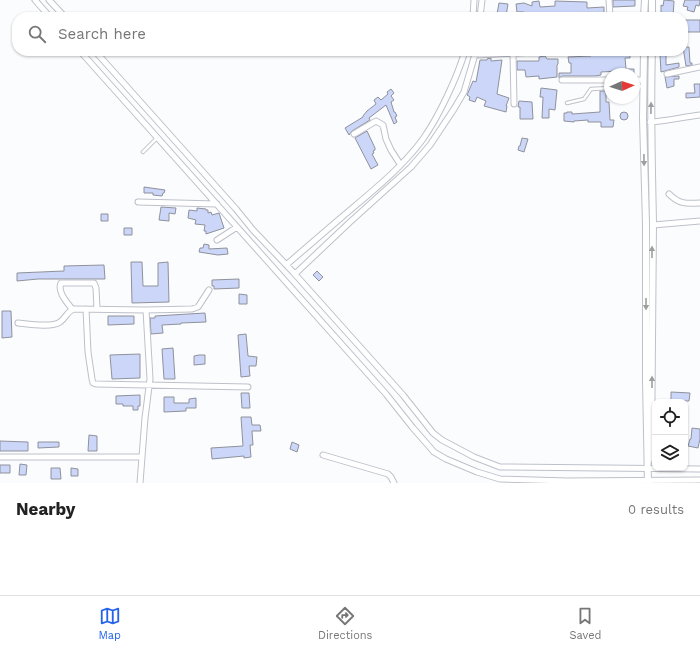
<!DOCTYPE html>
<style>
:root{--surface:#fff;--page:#f2f2f2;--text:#222;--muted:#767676;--line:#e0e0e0;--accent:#2563eb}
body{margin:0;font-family:"Work Sans",sans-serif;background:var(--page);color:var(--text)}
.controls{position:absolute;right:12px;bottom:12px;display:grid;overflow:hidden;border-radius:8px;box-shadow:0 1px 3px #0004}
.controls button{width:36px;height:36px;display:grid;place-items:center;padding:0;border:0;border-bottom:1px solid var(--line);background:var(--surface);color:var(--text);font:20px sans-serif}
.compass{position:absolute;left:604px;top:68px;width:36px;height:36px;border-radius:50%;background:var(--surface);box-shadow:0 1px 3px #0004;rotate:87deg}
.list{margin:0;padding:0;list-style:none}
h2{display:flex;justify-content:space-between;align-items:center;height:52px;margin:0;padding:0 16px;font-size:17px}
h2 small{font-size:13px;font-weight:400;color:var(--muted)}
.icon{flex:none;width:22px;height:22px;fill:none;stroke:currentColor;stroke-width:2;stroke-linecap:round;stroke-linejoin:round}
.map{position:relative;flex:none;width:700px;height:483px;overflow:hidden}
.search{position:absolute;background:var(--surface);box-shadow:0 1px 3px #0004;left:12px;right:12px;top:12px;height:44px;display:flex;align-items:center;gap:10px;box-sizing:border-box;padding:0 14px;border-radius:16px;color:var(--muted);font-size:15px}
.sheet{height:112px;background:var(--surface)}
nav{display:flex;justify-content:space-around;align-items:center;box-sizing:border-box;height:56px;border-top:1px solid var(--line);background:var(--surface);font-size:11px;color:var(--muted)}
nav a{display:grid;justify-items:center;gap:2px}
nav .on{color:var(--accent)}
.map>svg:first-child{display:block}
.building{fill:#cbd6f8;stroke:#8f929c}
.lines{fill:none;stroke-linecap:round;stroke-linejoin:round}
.service-casing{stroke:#bec1ca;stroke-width:4.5}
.minor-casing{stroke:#bec1ca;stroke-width:7}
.tertiary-casing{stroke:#bec1ca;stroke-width:8}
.service{stroke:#fff;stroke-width:2.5}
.minor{stroke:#fff;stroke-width:5}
.tertiary{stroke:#fff;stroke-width:6}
.oneway{fill:#9e9e9f}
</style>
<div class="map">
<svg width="700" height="483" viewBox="0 0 700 483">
<rect width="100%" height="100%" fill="#fbfcfe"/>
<!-- building -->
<path class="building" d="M613 0H635V6L613 7Z
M664 0 674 1 673 17H661V5L663 6Z
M685 0H700V2L699 6 696 5 694 12 687 10 688 7 683 6Z
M539 1 540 7 555 6V1L587 2V8L604 7V17H522L524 12H517L516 4 524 3 532 6V2Z
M499 3 508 4 506 16 497 14Z
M684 20H700V32H683Z
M683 47H689L690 63H692V65L686 66Z
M590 51H616V53L630 52V58H625L626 69H634V74H618V71L601 72V75L595 76H562L559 78V73H571V63H569L568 57 591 56Z
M660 55H666V65L679 63V67L661 72Z
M545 56 547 59H558V64L557 65V77L539 79V76L526 77 525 70H517V61H539V57Z
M491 58V61L502 60 497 94 509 98 506 106H507L506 112 484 106 486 101 477 97 475 102 469 100 470 97 467 95 473 81 476 82 480 60H487V59Z
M679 76V79H674V86L667 88 665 77Z
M694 84H700V97L686 98V93H695Z
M541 88 557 90 555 110 549 109V118H542L543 97H540Z
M391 89 394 93 391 96 394 100 391 102 394 112H395L397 116 395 117 397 122 394 124 386 105 369 118 370 120 352 131 349 135 345 128 363 117V116L367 111 376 104 374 100 378 97 381 100 388 94 387 92Z
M600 91H606V102H609L610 120H614L613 127H601V122H588V120L574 121V122L564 121V113H567V112H572V114L600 112Z
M519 101 532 102 533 119H520V107H518Z
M620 116a4 4 0 1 1 8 0a4 4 0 1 1-8 0Z
M367 131 375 148V150L373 151 374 153 372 154 378 165 371 169 355 138Z
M522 138 528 139 524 152 518 150 519 146H520Z
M144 187 165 190 164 193H163L162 196 153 195V193H144Z
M161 207 176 208 175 214 169 213V221L159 220Z
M197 208 206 209V210H208V213L211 212 212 215 219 213 224 228 206 234V231H204L205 225 195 224 196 220 188 218 189 210 197 211Z
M101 214H108V221H101Z
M124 228H132V235H124Z
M204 244 209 245V249L227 248 228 254 218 255 199 252 200 248H203Z
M131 262H142L143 286H158V263L168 262 169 302 132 303Z
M104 265 105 279H38L17 281V273L64 271V266Z
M317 271 323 277 319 281 313 275Z
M239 279V288L214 289V286H212V280Z
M239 294 247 295V304H239Z
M2 311H11L12 337 2 338Z
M205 313 206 322 181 323V324L162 325 163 333 151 334 150 318H155V316Z
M108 316H134V324L108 325Z
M246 334 248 356 257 357 256 366H249L250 376 241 377 238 335Z
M173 348 175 379H164L162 349Z
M140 354V378L112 379 110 355Z
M199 355H205V364L194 365V356Z
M671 392 690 393 689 401H671Z
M241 393H249L250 408H242Z
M140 395V406H138V410H133V406H123V404H116V396Z
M164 397H174V403H189V399L196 398V408H186V411L164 412Z
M241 417H251L252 425H260L261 431H252L253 445H250L251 457 244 458V456L212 459 211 448 243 446Z
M692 428 700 429V439L698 448 688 446 690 439H691Z
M89 435 97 436V451H88Z
M0 441 28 442V451H0Z
M38 442H59V447L38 448Z
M292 442 299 445 297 452 290 449Z
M20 464 27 465 26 475H19Z
M0 465H10V473H0Z
M51 468H60L61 479H51Z
M71 468 78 469V476H71Z"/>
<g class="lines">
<!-- service casing -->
<g class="service-casing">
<path id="service" d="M634 87 643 86
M567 103 584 99 591 89 610 88
M143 152 157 138"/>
</g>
<!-- minor casing -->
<g class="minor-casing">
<path id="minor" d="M35 0 50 17
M49 0 65 17
M609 0 610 17
M473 17 474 0
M480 17 482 0
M80 51 386 394 413 428 434 452 446 459 477 472 500 479 568 481 700 480
M95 51 236 209 253 230 293 272 403 395 433 433 442 440 474 457 500 467 700 469
M464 52 473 53 479 55 551 51
M513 53 514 104
M667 74 700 67
M562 80H610
M634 80H643
M650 122C667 121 683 117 700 115
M354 134 376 121 383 125 386 139 391 150 400 164
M669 194C679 204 686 204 700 203
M138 202 217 204
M653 225 700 221
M217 240 237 227
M286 265C305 249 323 233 342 217 370 193 401 169 423 139 439 116 457 78 465 51
M295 274 350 222 411 167 430 145 454 109 464 92 476 51
M72 309C67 302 57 292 61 283H94L96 288 97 309
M86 309 88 352 92 379 93 383 96 384 248 387
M146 310 192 309 198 307 209 290
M18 323C28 324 52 328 60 322 66 318 67 311 74 309L146 310 150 379 145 418 140 483
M323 455 388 474 391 477 394 483
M0 457H142"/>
</g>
<!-- tertiary casing -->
<g class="tertiary-casing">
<path id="tertiary" d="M652 0V17
M644 17 645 0
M644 51 643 118 646 224V380L648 483
M648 462 651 455C652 378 653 301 653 224 652 166 650 109 652 51"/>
</g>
<!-- service -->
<use href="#service" class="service"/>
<!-- minor -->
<use href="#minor" class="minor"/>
<!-- tertiary -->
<use href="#tertiary" class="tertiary"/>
</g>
<!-- one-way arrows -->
<defs><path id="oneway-solid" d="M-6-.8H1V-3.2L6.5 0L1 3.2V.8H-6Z"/></defs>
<g class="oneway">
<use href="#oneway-solid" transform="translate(651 108) rotate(-89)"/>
<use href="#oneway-solid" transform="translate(644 160) rotate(89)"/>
<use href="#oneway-solid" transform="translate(652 252) rotate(-90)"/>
<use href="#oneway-solid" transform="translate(646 304) rotate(90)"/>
<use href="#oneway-solid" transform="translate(652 382) rotate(-90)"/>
</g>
</svg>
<div class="controls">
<button><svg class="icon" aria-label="locate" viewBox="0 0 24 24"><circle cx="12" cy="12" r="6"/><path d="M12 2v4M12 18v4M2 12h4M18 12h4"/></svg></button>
<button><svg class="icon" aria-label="layers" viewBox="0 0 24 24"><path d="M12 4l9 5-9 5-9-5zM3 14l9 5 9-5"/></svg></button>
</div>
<svg class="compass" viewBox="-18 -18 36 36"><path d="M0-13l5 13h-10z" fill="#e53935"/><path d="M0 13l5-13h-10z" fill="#767676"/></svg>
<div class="search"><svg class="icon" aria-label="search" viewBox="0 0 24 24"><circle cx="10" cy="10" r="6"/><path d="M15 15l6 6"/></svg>Search here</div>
</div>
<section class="sheet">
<h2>Nearby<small>0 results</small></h2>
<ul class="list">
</ul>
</section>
<nav>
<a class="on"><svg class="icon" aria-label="map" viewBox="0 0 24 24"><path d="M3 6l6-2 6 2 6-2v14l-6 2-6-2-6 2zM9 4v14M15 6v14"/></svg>Map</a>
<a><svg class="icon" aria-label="directions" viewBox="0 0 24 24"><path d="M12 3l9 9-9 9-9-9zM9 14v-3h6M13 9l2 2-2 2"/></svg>Directions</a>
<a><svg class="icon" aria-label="saved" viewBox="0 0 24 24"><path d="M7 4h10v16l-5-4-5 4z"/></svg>Saved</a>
</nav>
